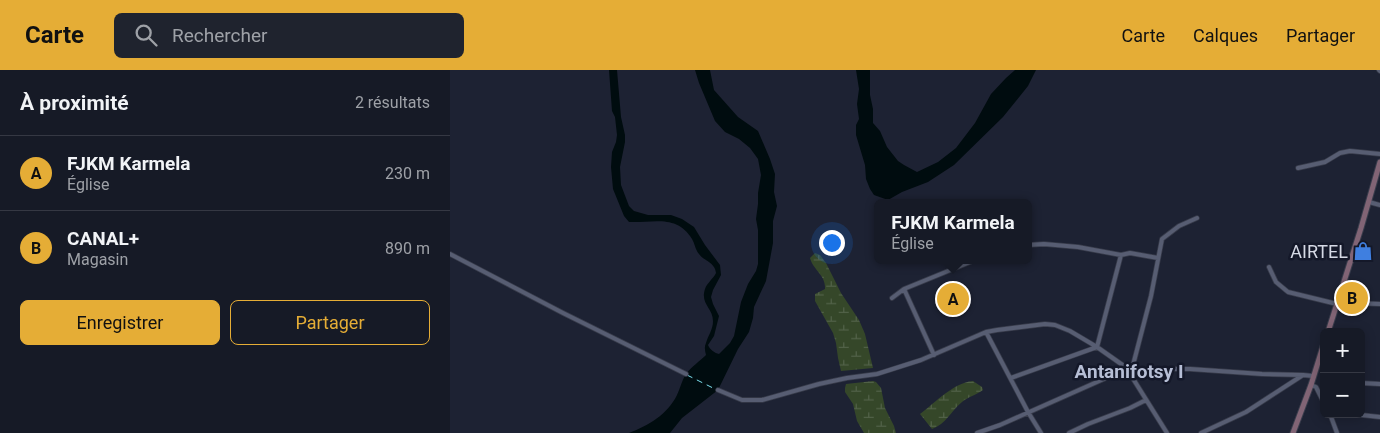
<!DOCTYPE html>
<html lang="fr">
<meta charset="utf-8">
<style>
:root{--surface:#161a26;--page:#1f232e;--text:#f1f3f6;--muted:#9ea1a7;--line:#353843;--accent:#e5ad36}
body{margin:0;font-family:Roboto,sans-serif;background:var(--page);color:var(--text)}
.controls{position:absolute;right:15px;bottom:15px;display:grid;overflow:hidden;border-radius:8px;box-shadow:0 2px 12px #0003}
.controls button{width:45px;height:45px;display:grid;place-items:center;padding:0;border:0;border-bottom:1px solid var(--line);background:var(--surface);color:var(--text);font:25px sans-serif}
.you{position:absolute;left:381px;top:172px;width:18px;height:18px;margin:-12px;border:4px solid #fff;border-radius:50%;background:#1a73e8;box-shadow:0 0 0 8px #1a73e833}
.badge{display:grid;place-items:center;width:32px;height:32px;border-radius:50%;background:var(--accent);color:#111;font-size:16px;font-weight:700}
.pin{position:absolute;translate:-50% -50%;border:2px solid #fff;box-shadow:0 1px 5px #0006}
.popup{position:absolute;left:424px;top:129px;width:158px;height:65px;box-sizing:border-box;display:grid;place-content:center;border-radius:8px;background:var(--surface);filter:drop-shadow(0 1px 4px #0005);font-size:16px;white-space:nowrap;color:var(--muted)}
.popup b{font-size:19px;color:var(--text)}
.popup::after{content:'';position:absolute;left:50%;top:100%;margin-left:-10px;border:10px solid transparent;border-top-color:var(--surface)}
.list{margin:0;padding:0;list-style:none}
h2{display:flex;justify-content:space-between;align-items:center;height:65px;margin:0;padding:0 20px;font-size:21px}
h2 small{font-size:16px;font-weight:400;color:var(--muted)}
.list li{display:grid;grid-template-columns:32px 1fr auto;gap:15px;align-items:center;box-sizing:border-box;height:75px;padding:0 20px;border-top:1px solid var(--line)}
.list b{display:block;font-size:19px;white-space:nowrap}
.list p{margin:0;font-size:16px;white-space:nowrap;color:var(--muted)}
.list em{font-size:16px;font-style:normal;color:var(--muted)}
.actions{display:flex;gap:10px;padding:15px 20px}
.actions a{flex:1;padding:11px 0;border:1px solid var(--accent);border-radius:8px;text-align:center;font-size:18px;color:var(--accent)}
.actions .main{background:var(--accent);color:#111}
.icon{flex:none;width:28px;height:28px;fill:none;stroke:currentColor;stroke-width:2;stroke-linecap:round;stroke-linejoin:round}
.map{position:relative;flex:none;width:930px;height:363px;overflow:hidden}
header{display:flex;align-items:center;gap:30px;box-sizing:border-box;height:70px;padding:0 25px;background:var(--accent);color:#111}
header strong{font-size:24px}
nav{display:flex;gap:28px;margin-inline-start:auto;font-size:18px}
.search{width:350px;height:45px;background:var(--page);display:flex;align-items:center;gap:12px;box-sizing:border-box;padding:0 18px;border-radius:8px;color:var(--muted);font-size:19px}
main{display:flex}
aside{flex:1;background:var(--surface)}
.map>svg:first-child{display:block}
.wetland{fill:url(#wetland-marsh)}
.water{fill:#000c0f}
.lines{fill:none;stroke-linecap:round;stroke-linejoin:round}
.ferry{stroke:#7ce1f0;stroke-width:1;stroke-dasharray:6 5;stroke-linecap:butt}
.street-casing{stroke:#383c4b;stroke-width:5.5}
.secondary-casing{stroke:#383c4b;stroke-width:7}
.street{stroke:#575d72;stroke-width:4}
.secondary{stroke:#816475;stroke-width:5}
.labels{text-anchor:middle;dominant-baseline:central;stroke-width:5;stroke-linejoin:round;paint-order:stroke}
.poi-label{font-size:18px;fill:#d5d9e5;stroke:#141829;text-anchor:end}
.neighbourhood-label{font-size:19px;font-weight:bold;fill:#b6bed5;stroke:#141829}
</style>
<header>
<strong>Carte</strong>
<div class="search"><svg class="icon" aria-label="search" viewBox="0 0 24 24"><circle cx="10" cy="10" r="6"/><path d="M15 15l6 6"/></svg>Rechercher</div>
<nav><a>Carte</a><a>Calques</a><a>Partager</a></nav>
</header>
<main>
<aside>
<h2>À proximité<small>2 résultats</small></h2>
<ul class="list">
<li><span class="badge">A</span><div><b>FJKM Karmela</b><p>Église</p></div><em>230 m</em></li>
<li><span class="badge">B</span><div><b>CANAL+</b><p>Magasin</p></div><em>890 m</em></li>
</ul>
<div class="actions"><a class="main">Enregistrer</a><a>Partager</a></div>
</aside>
<div class="map">
<svg width="930" height="363" viewBox="0 0 930 363">
<defs>
<pattern id="wetland-marsh" width="20" height="14" patternUnits="userSpaceOnUse" patternTransform="scale(1.25)"><rect width="20" height="14" fill="#354729"/><path d="M1 5h8M5 5V1M11 12h8M15 12V8" fill="none" stroke="#516148"/></pattern>
</defs>
<rect width="100%" height="100%" fill="#1d2233"/>
<!-- wetland -->
<path class="wetland" d="M365 183 370 185 376 193 391 223 409 250 415 264 423 298 391 301 388 288 386 273 383 263 365 231V224L375 219C376 205 363 200 360 188Z
M423 311 426 312 431 318 435 338 444 356 446 363H414L407 351 403 334 395 322V318L396 314Z
M523 311 532 317 533 320C526 325 518 327 512 332 501 341 496 354 482 359L470 344C486 332 503 313 523 311Z"/>
<!-- water -->
<path class="water" d="M159 0H167L171 47 175 65V72L170 97 171 115 179 136 184 141 198 145H221L232 149 244 157 255 175 270 195 271 205 263 220 261 227 263 234 269 246 264 266 258 275C260 280 265 283 269 284L280 273 284 266 291 232 298 214 306 201 308 194V160L306 149 308 134V123L311 105 308 89 300 78 289 69 275 62 265 51 249 13 245 0H260L264 20 288 47 308 61 320 89 325 104 324 122 327 136 323 151V173L316 211 304 237 303 248 299 262 288 279 268 320 232 348 220 363H179C199 355 217 345 227 325 230 319 232 310 236 304 241 297 250 291 256 285 255 281 254 277 256 273 258 265 263 260 263 251 263 238 250 234 255 219 257 213 263 209 266 203 265 192 254 191 249 184 245 179 245 174 242 169 227 144 203 153 179 152L174 146 163 119 161 97 162 82 166 72 167 65 165 47 162 41Z
M406 0H420V25L423 39V53L430 61 437 77 448 91 454 95 467 102 488 92 506 78 525 53 541 24 556 8 565 0H586L578 16 553 47 504 95 478 112 452 122 438 130 424 125 420 119 416 109 415 95 406 65V55L409 49 407 34 409 19Z"/>
<g class="lines">
<!-- ferry -->
<path class="ferry" d="M237 305 267 320"/>
<!-- street casing -->
<g class="street-casing">
<path id="street" d="M929 0 930 1
M848 98 875 92 890 83 900 81 930 84
M919 132 930 135
M578 175 594 174 628 177 671 185 680 183 708 188
M0 184 113 243 236 304
M819 197 826 212 838 222 887 234
M454 219 484 285
M442 228 454 219 525 190
M889 229 902 233 930 234
M536 262 578 342 591 363
M561 308 647 277 671 185
M911 313 930 314
M861 315 866 317 874 333
M268 320 292 330H312L369 314 397 308 427 304 471 290 536 262 547 260 595 254 605 255 620 261 647 277 674 296 682 299H740L812 304 853 305
M880 344 887 363
M902 344 930 347
M527 363 550 355 656 308 674 296
M619 363 638 354 680 338 696 330
M717 363 682 307V299L701 226 712 169 729 156 747 148
M751 363 796 342 853 305 863 306"/>
</g>
<!-- secondary casing -->
<g class="secondary-casing">
<path id="secondary" d="M878 262 911 158 930 92
M843 363 861 315 874 273"/>
</g>
<!-- street -->
<use href="#street" class="street"/>
<!-- secondary -->
<use href="#secondary" class="secondary"/>
</g>
<!-- icons -->
<defs>
<g id="shop-bare" transform="scale(1.5)"><path d="M-5-2.5h2.3a2.7 3.5 0 0 1 5.4 0H5L5.5 6h-11ZM-1.5-2.5h3a1.5 2.3 0 0 0-3 0Z" fill="#3f7fe0" stroke="#141829" stroke-width="2.5" paint-order="stroke"/></g>
</defs>
<g fill-rule="evenodd">
<use href="#shop-bare" x="913" y="181"/>
</g>
<g class="labels">
<!-- poi labels -->
<g class="poi-label">
<text x="898" y="181">AIRTEL</text>
</g>
<!-- neighbourhood labels -->
<g class="neighbourhood-label">
<text x="679" y="301">Antanifotsy I</text>
</g>
</g>
</svg>
<div class="controls">
<button>+</button>
<button>−</button>
</div>
<div class="you"></div>
<div class="pin badge" style="left:503px;top:229px">A</div>
<div class="popup"><b>FJKM Karmela</b>Église</div>
<div class="pin badge" style="left:902px;top:228px">B</div>
</div>
</main>
